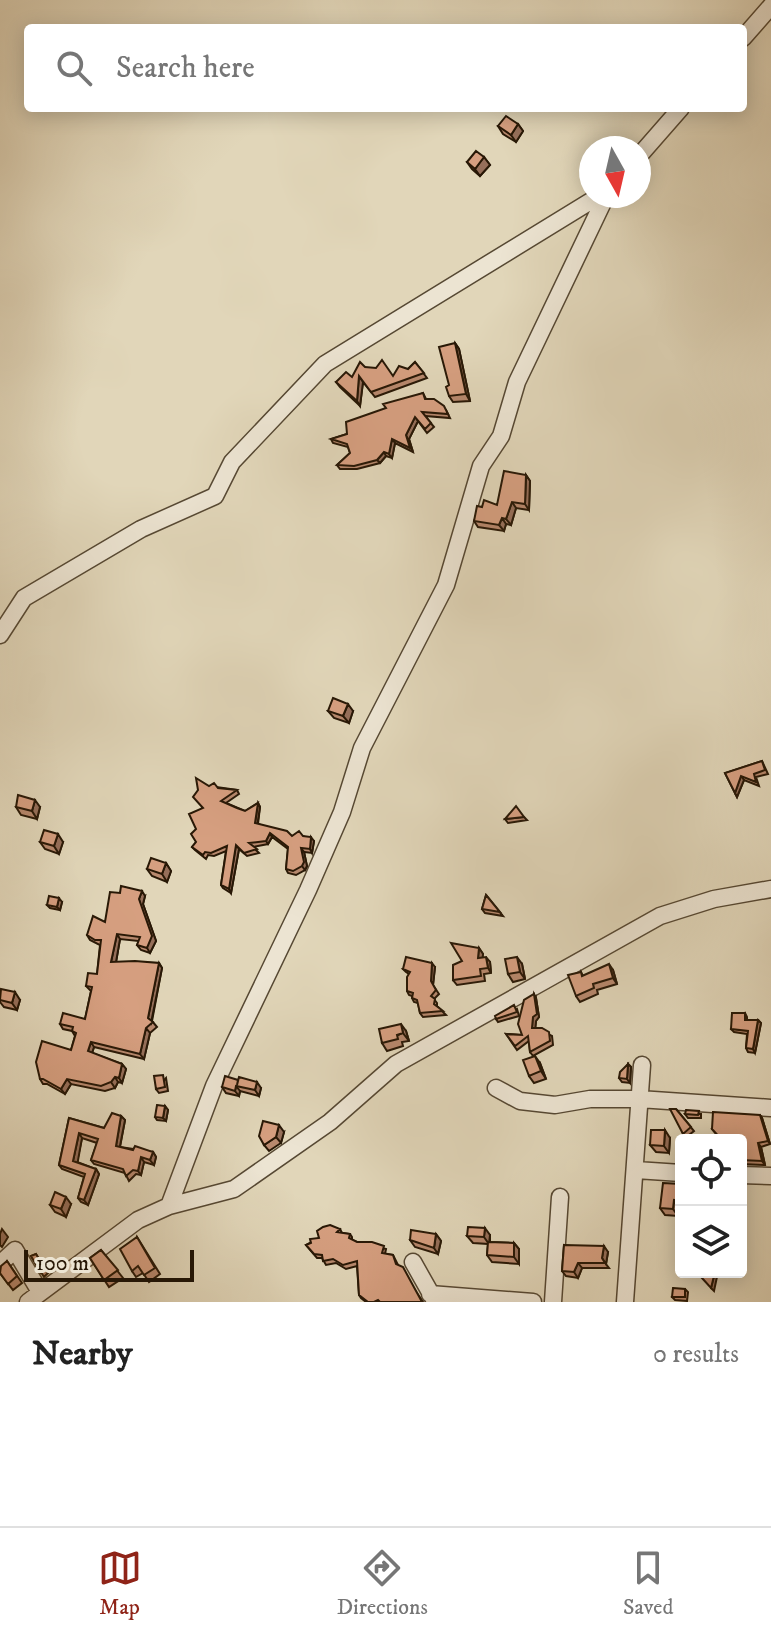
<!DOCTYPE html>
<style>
:root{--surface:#fff;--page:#f6f6f6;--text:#222;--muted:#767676;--line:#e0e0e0;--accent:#8f2418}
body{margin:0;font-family:"IM FELL DW Pica",serif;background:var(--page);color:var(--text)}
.controls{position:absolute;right:24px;bottom:24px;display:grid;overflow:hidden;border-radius:8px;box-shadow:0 4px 20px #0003}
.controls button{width:72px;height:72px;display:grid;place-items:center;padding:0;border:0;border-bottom:2px solid var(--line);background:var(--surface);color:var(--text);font:40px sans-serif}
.compass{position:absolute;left:579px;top:136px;width:72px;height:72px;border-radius:50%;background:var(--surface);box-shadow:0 4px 20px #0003;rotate:172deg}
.scale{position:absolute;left:24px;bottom:20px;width:170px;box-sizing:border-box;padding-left:8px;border:4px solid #281806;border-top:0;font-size:22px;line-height:28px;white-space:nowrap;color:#281806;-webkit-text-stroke:6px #ece4d2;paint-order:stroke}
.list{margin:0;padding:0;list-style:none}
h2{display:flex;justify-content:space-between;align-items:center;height:104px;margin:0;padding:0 32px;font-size:34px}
h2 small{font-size:26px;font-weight:400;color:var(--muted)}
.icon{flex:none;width:44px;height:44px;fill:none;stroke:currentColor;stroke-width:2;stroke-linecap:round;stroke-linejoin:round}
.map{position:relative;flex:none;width:771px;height:1302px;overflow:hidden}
.search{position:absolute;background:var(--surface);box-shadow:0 4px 20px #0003;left:24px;right:24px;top:24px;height:88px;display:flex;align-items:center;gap:20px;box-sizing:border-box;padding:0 28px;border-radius:8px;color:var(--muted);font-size:30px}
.sheet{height:224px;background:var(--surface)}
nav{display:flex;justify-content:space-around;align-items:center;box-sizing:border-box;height:112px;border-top:2px solid var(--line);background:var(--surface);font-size:22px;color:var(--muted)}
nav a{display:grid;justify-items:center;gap:4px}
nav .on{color:var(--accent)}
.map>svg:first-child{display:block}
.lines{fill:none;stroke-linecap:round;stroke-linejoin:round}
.minor-casing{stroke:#564833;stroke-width:19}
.minor{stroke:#ece4d2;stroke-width:16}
.wall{fill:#b8896e;stroke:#281806;stroke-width:2}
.shaded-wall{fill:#966f5a;stroke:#281806;stroke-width:2}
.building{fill:#d69f80;stroke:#281806;stroke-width:2}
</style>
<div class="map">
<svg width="771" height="1302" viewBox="0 0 771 1302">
<rect width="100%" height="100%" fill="#e1d6b9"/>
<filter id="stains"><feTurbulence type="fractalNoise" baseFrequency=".0025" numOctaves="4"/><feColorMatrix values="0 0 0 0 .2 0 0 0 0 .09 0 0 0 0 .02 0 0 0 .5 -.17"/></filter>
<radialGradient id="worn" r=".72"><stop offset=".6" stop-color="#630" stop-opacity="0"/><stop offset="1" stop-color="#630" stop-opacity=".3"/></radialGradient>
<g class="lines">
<!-- minor casing -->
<g class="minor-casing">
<path id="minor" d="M743 38 771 6
M639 156 681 108
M0 635 24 598 141 529 215 496 232 462 325 364 599 196
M496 1088 520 1101 555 1105 590 1099H639L771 1108
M636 1170 681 1173
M741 1175 771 1176
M169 1206 214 1086 308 890 342 812 362 748 446 585 481 466 501 436 517 382 606 196
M413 1262 435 1301
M0 1264 15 1250 40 1292
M430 1294 533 1302
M28 1302 138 1220 169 1206 234 1189 330 1122 396 1064 660 916 714 899 771 889
M553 1302 560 1197
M625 1302 642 1065"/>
</g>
<!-- minor -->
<use href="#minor" class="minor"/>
</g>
<!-- wall -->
<path class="wall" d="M518 124 523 131 516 142 503 134 498 126Z
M484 157 490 165 480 176 472 169 467 162Z
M455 343 459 349 470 401 453 402 449 396Z
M415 362 427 378 375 397 363 382 360 406 340 387 336 382 352 377 365 367 393 376 408 369Z
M423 393 426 399 446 410 450 418 425 416 434 427 427 433 418 421 409 439 413 452 395 443 392 458 386 456 380 463 357 469H340L337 465 350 453 348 447 333 443 331 439 347 434 386 409Z
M526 475 530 481 529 510 516 508 511 525 506 524 504 531 478 527 474 521 482 507 497 505Z
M328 711H353L349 723 334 718Z
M762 761 768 774 756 777 759 786 744 780 737 797 725 773Z
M209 786 237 790 239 794 226 803 245 811 258 803 260 807 258 824 292 836H303L314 841 312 853 304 852 307 866 305 870 296 875 288 873 286 869 288 849 272 837 268 844 253 847 259 853 247 856 239 849 231 893 223 888 221 885 226 851 214 856 208 855 206 859 195 850 192 847 196 842V829Z
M16 807H40L37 819 21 815Z
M524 817 527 820 508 823 505 819Z
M40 842H63L59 854 45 849Z
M166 863 171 871 167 882 152 876 147 869Z
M486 895 503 916 485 913 482 909Z
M145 896 143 904 156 941 150 953 141 950 137 945 139 941 120 939 116 962 159 963 162 968 152 1021 157 1027 150 1033 144 1059 94 1047 92 1053 122 1064 126 1069 122 1083 118 1082 115 1088 105 1091 71 1084 65 1094 47 1084H43L40 1079 71 1050 75 1036 72 1031 63 1029 60 1024 85 1019 91 991 86 986 97 974 100 945 90 940 87 935 105 922Z
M62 902 60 910 50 908 47 905Z
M479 948 483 954 482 958 490 962 491 973 484 974 485 981 457 985 453 980 462 961Z
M522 964 525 979 513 982 508 974Z
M435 967 433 985 439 994 434 999 437 1003V1006L446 1015 423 1017 420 1013 418 1003 414 1002 412 998V996L409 995 407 991 409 974 406 972 403 969Z
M613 970 617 984 597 990 598 994 580 1002 576 996 581 972 583 976Z
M0 993 20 1000 17 1010 4 1007 0 1002Z
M536 998 539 1017 536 1021 535 1028 552 1036 553 1045 533 1056 530 1052 529 1041 517 1050 506 1034 522 1035Z
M517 1009 519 1016 498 1022 496 1019Z
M745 1013 747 1017V1020H758L761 1023 755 1053 748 1052 746 1048 747 1034 734 1032 731 1029Z
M406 1031 409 1041 402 1042 403 1046 387 1051 382 1043Z
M540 1063 546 1079 534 1083 529 1076Z
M628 1064 631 1067 630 1083 622 1082 619 1078Z
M166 1078 168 1091 159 1093 156 1089Z
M238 1080 261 1088 259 1096 240 1091 239 1096 226 1093 222 1087Z
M165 1106 168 1110 166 1121 157 1120 155 1117Z
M676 1109 694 1131 685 1138 683 1134Z
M685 1114H701V1118H688Z
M760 1115 762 1118 770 1144 761 1147 765 1165 741 1164V1140H721L712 1129Z
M121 1116 125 1120 120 1147 153 1152 156 1157 154 1165 144 1162 141 1175 136 1174 129 1181 125 1173 94 1164 91 1160 97 1143 82 1138 77 1162 96 1169 99 1174 88 1205 81 1202 78 1198 84 1177 62 1169 59 1165 69 1118 104 1128Z
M284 1132 281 1143 269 1151 264 1145Z
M670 1138 669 1153 656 1152 650 1145Z
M681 1184V1207H678V1216L665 1215 660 1208Z
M71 1204 66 1217 55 1212 50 1205Z
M340 1229 342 1233 350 1234 352 1237V1240L357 1242 386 1249 385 1254 393 1255 398 1265 423 1302H366L361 1298 359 1295 357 1266 346 1269 336 1263 326 1265 322 1258H317L306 1245 319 1238Z
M436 1234 441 1241 438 1254 415 1247 410 1240Z
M490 1235V1242L514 1243 519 1249V1264L492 1262 487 1255 488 1244 473 1243 467 1236Z
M137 1237 160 1274 149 1282 143 1273 136 1277 132 1271Z
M564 1245 608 1252 606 1264 609 1268H582L578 1278 566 1276 562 1271Z
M101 1250 123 1278 109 1287 90 1258Z
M36 1254 48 1273 44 1277 31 1256Z
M7 1261 22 1283 13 1290 0 1273Z
M685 1289 688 1292 687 1301 675 1300 672 1297Z"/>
<!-- shaded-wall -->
<path class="shaded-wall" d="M518 124 523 131 516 142 511 135Z
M484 157 490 165 480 176 475 169Z
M455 343 459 349 470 401 466 394Z
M359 376 363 382 360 406 357 401Z
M415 417 418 421 409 439 413 452 406 435Z
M392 439 395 443 392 458 389 454Z
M384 452 386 456 380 463 377 460Z
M526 475 530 481 529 510 525 504Z
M512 502 516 508 511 525 506 519Z
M502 518 506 524 504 531 499 525Z
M348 704 353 711 349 723 343 716Z
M741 776 744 780 737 797 735 793Z
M35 800 40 807 37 819 32 811Z
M258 803 260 807 257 827 255 823Z
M270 833 272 837 268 844 266 841Z
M58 834 63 842 59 854 54 846Z
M311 837 314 841 312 853 310 849Z
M236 845 239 849 231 893 229 889Z
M301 848 304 852 307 866 305 870 302 866Z
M166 863 171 871 167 882 162 874Z
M142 891 145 896 143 904 156 941 150 953 147 948 139 899Z
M59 898 62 902 60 910 57 907Z
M117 934 120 939 115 968 111 962Z
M479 948 483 954 482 964 478 958Z
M486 957 490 962 491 973 488 968Z
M517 957 522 964 525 979 520 972Z
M159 963 162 968 151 1023 148 1018Z
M432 963 435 967 433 985 431 981Z
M609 964 613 970 617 984 613 978Z
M15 992 20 1000 17 1010 12 1003Z
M534 994 536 998 539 1017 536 1021 535 1032 532 1028Z
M758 1020 761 1023 755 1053 753 1049Z
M401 1024 406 1031 409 1041 403 1033Z
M146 1028 150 1033 144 1059 140 1054Z
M91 1042 94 1047 91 1056 88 1051Z
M535 1056 540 1063 546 1079 541 1071Z
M122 1064 126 1069 122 1083 119 1078Z
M628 1064 631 1067 630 1083 627 1079Z
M115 1077 118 1082 115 1088 111 1082Z
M67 1079 71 1084 65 1094 61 1089Z
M257 1082 261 1088 259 1096 255 1090Z
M236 1086 240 1091 239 1096 235 1091Z
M165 1106 168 1110 166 1121 163 1118Z
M760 1115 762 1118 770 1144 768 1141Z
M121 1116 125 1120 119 1151 116 1146Z
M279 1125 284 1132 281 1143 276 1137Z
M665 1130 670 1138 669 1153 664 1146Z
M79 1133 82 1138 77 1166 73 1161Z
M758 1143 761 1147 765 1165 762 1161Z
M153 1152 156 1157 154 1165 150 1160Z
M141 1157 144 1162 141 1175 138 1171Z
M96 1169 99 1174 88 1205 84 1200Z
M66 1197 71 1204 66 1217 61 1209Z
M674 1200 678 1207V1216L673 1209Z
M485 1228 490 1235 489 1244 484 1237Z
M2 1229 8 1237 2 1247 0 1245V1234Z
M436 1234 441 1241 438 1254 434 1248Z
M514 1243 519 1249V1264L514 1257Z
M604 1246 608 1252 606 1264 602 1258Z
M578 1263 582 1268 578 1278 574 1272Z
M715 1272H718L714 1291 711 1288Z"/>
<!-- building -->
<path class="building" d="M506 116 518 124 511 135 498 126Z
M476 151 484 157 475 169 467 162Z
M455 343 466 394 449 396 446 387 449 385 439 347Z
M382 360 393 376 399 366 408 369 415 362 424 373 371 392 359 376 357 401 336 382 346 372 352 377 360 362 365 367 376 368Z
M423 393 425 399H434L444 406 448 414 422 412 431 423 425 429 415 417 406 435 410 448 392 439 389 454 384 452 377 460 354 466 337 465 350 453 347 444 331 439 347 434 346 422 386 408 383 404Z
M504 471 526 475 525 504 512 502 506 519 502 518 499 525 474 521 477 506 482 507 484 500 497 505Z
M333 698 348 704 343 716 328 711Z
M762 761 765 770 754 774 756 782 741 776 735 793 725 773Z
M196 778 209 786 214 783 218 788 237 790 221 801 237 808 245 811 258 803 255 823 287 831 292 836 299 831 303 836 311 837 310 849 301 848 304 862 302 866 293 871 286 869 288 847 270 833 266 841 249 843 257 849 244 853 236 845 229 889 221 885 227 846 211 853 205 852 203 855 192 847 196 842 191 834 196 829 189 814 203 808 193 797 198 790Z
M18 795 35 800 32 811 16 807Z
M516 806 524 817 505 819Z
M44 830 58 834 54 846 40 842Z
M151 858 166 863 162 874 147 869Z
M121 886 142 891 139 899 152 936 147 948 137 945 140 937 117 934 111 962 135 961 159 963 148 1018 153 1022 146 1028 140 1054 91 1042 88 1051 122 1064 119 1078 115 1077 111 1082 101 1086 67 1079 61 1089 43 1079H40L36 1062 42 1041 71 1050 76 1033 72 1031 73 1027 60 1024 63 1013 85 1019 92 987 86 986 88 973 97 974 101 940H95L87 935 93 916 105 922 110 892 120 893Z
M486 895 500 912 482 909Z
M49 896 59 898 57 907 47 905Z
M451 943 479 948 478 958 486 957 488 968 480 969 481 976 453 980V965L462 961Z
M406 957 432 963 431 981 436 990 431 996 435 999 434 1004 443 1011 420 1013 417 1000 412 998 413 993 407 991V977L410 972 403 969Z
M517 957 520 972 508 974 505 959Z
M609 964 613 978 593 984 594 988 576 996 568 975 581 972 582 976Z
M1 989 15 992 12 1003 0 1000Z
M534 994 537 1014 533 1017 532 1028H542L549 1032 550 1041 530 1052 528 1036 515 1046 506 1034 522 1035 518 1024 524 1000Z
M514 1005 517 1012 496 1019 495 1016Z
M732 1013H745V1020H758L753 1049 746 1048 748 1031 731 1029Z
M401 1024 403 1033 397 1035 398 1039 382 1043 379 1029Z
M535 1056 541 1071 529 1076 523 1060Z
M628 1064 627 1079 619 1078 620 1072Z
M163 1075 165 1087 156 1089 154 1076Z
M225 1076 238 1080 237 1085 239 1077 257 1082 255 1090 236 1086 235 1091 222 1087Z
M157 1105 165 1106 163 1118 155 1117Z
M670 1109H676L691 1127 683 1134Z
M686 1110 699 1111 698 1115 685 1114Z
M713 1112 760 1115 768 1141 758 1143 762 1161 741 1160V1140H722L712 1129Z
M112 1113 121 1116 116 1146 133 1150 135 1146 153 1152 150 1160 141 1157 138 1171 133 1170 126 1176 123 1169 91 1160 98 1139 79 1133 73 1161 96 1169 84 1200 78 1198 85 1174 59 1165 69 1118 104 1128Z
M263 1121 279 1125 276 1137 264 1145 259 1136Z
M651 1130H665L664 1146 650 1145Z
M663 1183 681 1184V1201L674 1200 673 1209 660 1208Z
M55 1192 66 1197 61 1209 50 1205Z
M330 1225 340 1229 337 1232 350 1234 349 1238 357 1242H372L384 1246 382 1253 393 1255 396 1264 403 1267 422 1302H380L378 1300 374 1302H368L359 1295 357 1261 343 1265 333 1259 323 1261 322 1255 314 1254 306 1245 311 1243 310 1239 319 1238 317 1231 323 1227Z
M468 1227 485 1228 484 1237 467 1236Z
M411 1230 436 1234 434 1248 410 1240Z
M137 1237 155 1268 144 1275 138 1266 132 1271 120 1249Z
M488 1242 514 1243V1257L487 1255Z
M564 1245 604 1246 602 1258 605 1263H578L574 1272 562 1271Z
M101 1250 118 1270 104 1280 90 1258Z
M36 1254 45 1270 41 1273 31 1256Z
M7 1261 17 1276 8 1284 0 1273 1 1266Z
M709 1272H715L711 1288 702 1278Z
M673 1288 685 1289V1297H672Z"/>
<rect width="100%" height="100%" filter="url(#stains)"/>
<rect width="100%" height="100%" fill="url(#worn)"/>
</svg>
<div class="controls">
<button><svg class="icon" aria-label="locate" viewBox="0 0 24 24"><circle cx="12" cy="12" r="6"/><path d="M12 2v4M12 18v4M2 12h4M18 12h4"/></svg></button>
<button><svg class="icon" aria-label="layers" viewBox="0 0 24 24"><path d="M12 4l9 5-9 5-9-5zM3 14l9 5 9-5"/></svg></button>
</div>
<svg class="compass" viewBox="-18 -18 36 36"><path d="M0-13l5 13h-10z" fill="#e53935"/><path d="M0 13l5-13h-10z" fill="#767676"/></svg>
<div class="scale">100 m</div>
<div class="search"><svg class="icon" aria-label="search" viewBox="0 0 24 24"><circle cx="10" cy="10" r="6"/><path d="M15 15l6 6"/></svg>Search here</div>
</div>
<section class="sheet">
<h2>Nearby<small>0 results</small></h2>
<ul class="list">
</ul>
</section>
<nav>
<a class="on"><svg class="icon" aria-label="map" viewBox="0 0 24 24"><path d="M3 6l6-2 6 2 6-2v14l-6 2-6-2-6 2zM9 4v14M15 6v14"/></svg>Map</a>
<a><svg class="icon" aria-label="directions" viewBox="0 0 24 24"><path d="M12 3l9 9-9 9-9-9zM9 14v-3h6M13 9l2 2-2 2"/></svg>Directions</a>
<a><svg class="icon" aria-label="saved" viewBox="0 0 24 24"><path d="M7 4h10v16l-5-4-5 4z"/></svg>Saved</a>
</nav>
